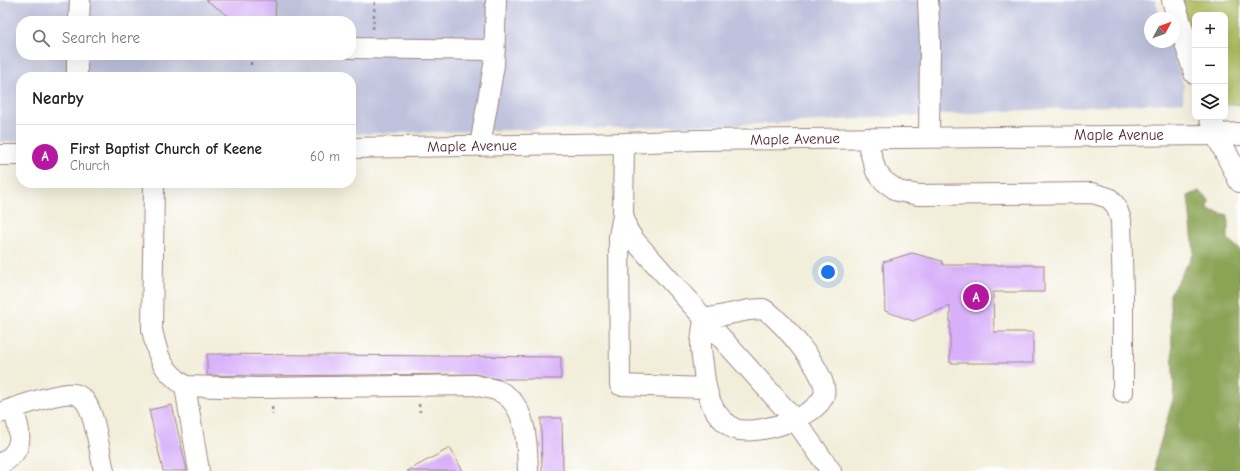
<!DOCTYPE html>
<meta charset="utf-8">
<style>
:root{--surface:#fff;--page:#f2f2f2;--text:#202124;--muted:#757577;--line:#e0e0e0;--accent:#b5179e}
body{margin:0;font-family:"Comic Neue",sans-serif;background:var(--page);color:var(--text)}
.controls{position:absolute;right:12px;top:12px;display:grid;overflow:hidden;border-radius:8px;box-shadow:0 4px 16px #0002}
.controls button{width:36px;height:36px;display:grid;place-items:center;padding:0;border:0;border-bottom:1px solid var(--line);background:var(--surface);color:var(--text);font:20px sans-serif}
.compass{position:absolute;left:1144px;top:12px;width:36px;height:36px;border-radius:50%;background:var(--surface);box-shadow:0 4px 16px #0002;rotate:49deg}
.you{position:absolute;left:828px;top:272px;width:14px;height:14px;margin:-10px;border:3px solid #fff;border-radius:50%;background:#1a73e8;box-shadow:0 0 0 6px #1a73e833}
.badge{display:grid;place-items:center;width:26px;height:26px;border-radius:50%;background:var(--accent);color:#fff;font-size:13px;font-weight:700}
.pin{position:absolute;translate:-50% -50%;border:2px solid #fff;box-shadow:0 1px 4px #0006}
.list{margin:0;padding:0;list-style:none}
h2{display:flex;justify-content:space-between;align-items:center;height:52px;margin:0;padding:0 16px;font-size:17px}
h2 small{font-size:13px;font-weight:400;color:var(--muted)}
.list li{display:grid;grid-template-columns:26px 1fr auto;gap:12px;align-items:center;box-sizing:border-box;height:64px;padding:0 16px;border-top:1px solid var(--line)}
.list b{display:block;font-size:15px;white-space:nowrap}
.list p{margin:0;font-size:13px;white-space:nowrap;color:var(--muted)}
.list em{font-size:13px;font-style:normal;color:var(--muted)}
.icon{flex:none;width:22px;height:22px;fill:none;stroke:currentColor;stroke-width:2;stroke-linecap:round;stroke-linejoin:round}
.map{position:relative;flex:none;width:1240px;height:471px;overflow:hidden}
.search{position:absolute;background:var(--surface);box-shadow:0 4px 16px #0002;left:16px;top:16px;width:340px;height:44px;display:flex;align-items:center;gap:10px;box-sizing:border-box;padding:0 14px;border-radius:16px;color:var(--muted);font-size:15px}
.panel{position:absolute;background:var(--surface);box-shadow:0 4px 16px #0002;left:16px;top:72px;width:340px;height:116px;border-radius:16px}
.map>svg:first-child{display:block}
.industrial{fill:#bfc2dd;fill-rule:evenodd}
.green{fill:#adbb5e;stroke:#7c6d44}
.forest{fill:#8aa355;stroke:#6a6140}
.building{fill:#d8b0f9}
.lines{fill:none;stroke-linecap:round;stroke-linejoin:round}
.minor-casing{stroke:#9e8682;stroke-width:22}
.major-casing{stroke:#9e8682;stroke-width:24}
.highway-casing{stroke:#9e8682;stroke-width:24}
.path{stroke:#9e8682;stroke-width:2.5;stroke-dasharray:3 3;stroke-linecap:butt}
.minor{stroke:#fff;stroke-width:20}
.major{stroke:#fff;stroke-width:22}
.highway{stroke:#fff;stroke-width:22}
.labels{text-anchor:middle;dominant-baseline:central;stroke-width:3;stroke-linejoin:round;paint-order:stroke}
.street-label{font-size:15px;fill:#4a1f2b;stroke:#fff}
</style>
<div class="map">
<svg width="1240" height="471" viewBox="0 0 1240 471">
<rect width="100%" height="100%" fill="#fff"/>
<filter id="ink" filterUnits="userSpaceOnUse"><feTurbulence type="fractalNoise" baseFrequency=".025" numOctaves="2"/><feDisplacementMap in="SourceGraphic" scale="8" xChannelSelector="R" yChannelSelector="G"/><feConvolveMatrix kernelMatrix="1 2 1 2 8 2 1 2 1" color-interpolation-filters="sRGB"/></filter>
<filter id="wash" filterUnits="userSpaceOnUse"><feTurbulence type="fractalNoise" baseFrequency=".012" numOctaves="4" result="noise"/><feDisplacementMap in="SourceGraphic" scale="16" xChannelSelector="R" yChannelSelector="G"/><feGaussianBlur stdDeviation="0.9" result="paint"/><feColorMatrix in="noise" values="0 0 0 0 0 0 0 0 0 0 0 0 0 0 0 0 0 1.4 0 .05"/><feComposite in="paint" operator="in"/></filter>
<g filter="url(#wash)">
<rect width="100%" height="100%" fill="#f2eeda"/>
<!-- industrial -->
<path class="industrial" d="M0 0H1155L1161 18H1150V42H1169L1184 86 1183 102 760 124 351 134V77H21V142H0ZM21 21H351V55H21Z"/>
<!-- green -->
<path class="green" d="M1180 0H1240V105H1225V15H1195V45Z"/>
<!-- forest -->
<path class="forest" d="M1199 191 1209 200 1208 210 1228 215V239L1240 250V471H1156L1155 461 1174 396 1170 294 1194 253 1188 196Z"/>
<g id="blocks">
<!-- building -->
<path class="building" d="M206 0H276L275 19 230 17Z
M912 253 942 261 943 265H1044V292H993L994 332H1033V363H950V306L913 321 885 311 883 262Z
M207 354 561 357V379H498L475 374 257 376 207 375Z
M172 405 187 471H163L149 410Z
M541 418H562L563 471H542Z
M450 448 463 471H407Z"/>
</g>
</g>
<g filter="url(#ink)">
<use href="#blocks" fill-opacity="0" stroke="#9e8682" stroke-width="1"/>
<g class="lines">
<!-- minor casing -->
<g class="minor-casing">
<path id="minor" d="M928 0 930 45 929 137
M79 21 80 0
M351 48 495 50
M77 77V55
M866 138 876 171 884 181 898 191 918 195 1092 193 1109 198 1116 206 1121 220 1123 296V392
M624 143 623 214 627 229 634 240 795 420 831 471
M480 146 494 65 496 0
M351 148 624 143 698 140 1217 135
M0 155H21
M154 183 152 330C158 357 161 369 185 386L199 471
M623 216 619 236 620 385 706 388
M763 309C766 311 770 313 773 316 787 329 830 376 824 395 817 418 756 436 735 429 732 428 728 424 725 422 708 408 705 385 703 364 702 358 701 352 701 346 701 337 703 328 704 319L749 310Z
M185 386 257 388 475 385C482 387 489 388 496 390 527 401 527 443 528 471
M0 413C14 408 61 391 74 394 77 394 83 398 84 400 95 411 100 455 104 471
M0 464C27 450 20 432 13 408"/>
</g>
<!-- major casing -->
<g class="major-casing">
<path id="major" d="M1217 135 1240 134"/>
</g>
<!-- highway casing -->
<g class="highway-casing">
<path id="highway" d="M1173 0 1195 73
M1210 117 1217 135 1240 181"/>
</g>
<!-- path -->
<path class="path" d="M253 21V18
M373 29 375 0
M251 65V55
M419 404 420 412
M272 407 273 414"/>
<!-- minor -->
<use href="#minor" class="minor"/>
<!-- major -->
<use href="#major" class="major"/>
<!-- highway -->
<use href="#highway" class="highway"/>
</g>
</g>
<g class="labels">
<!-- street labels -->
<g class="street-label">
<text x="1119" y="135">Maple Avenue</text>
<text transform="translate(795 139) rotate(-1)">Maple Avenue</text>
<text transform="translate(472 146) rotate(-1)">Maple Avenue</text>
</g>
</g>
</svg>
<div class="controls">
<button>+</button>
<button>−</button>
<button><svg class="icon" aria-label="layers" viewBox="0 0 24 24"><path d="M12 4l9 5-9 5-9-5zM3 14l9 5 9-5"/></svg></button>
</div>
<svg class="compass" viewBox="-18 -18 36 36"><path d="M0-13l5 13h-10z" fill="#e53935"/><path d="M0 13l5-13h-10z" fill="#757577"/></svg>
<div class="you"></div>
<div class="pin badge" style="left:976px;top:297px">A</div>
<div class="search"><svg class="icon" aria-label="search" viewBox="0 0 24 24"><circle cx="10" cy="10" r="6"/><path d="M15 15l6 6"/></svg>Search here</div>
<section class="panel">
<h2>Nearby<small></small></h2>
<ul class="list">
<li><span class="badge">A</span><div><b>First Baptist Church of Keene</b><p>Church</p></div><em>60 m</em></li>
</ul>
</section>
</div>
